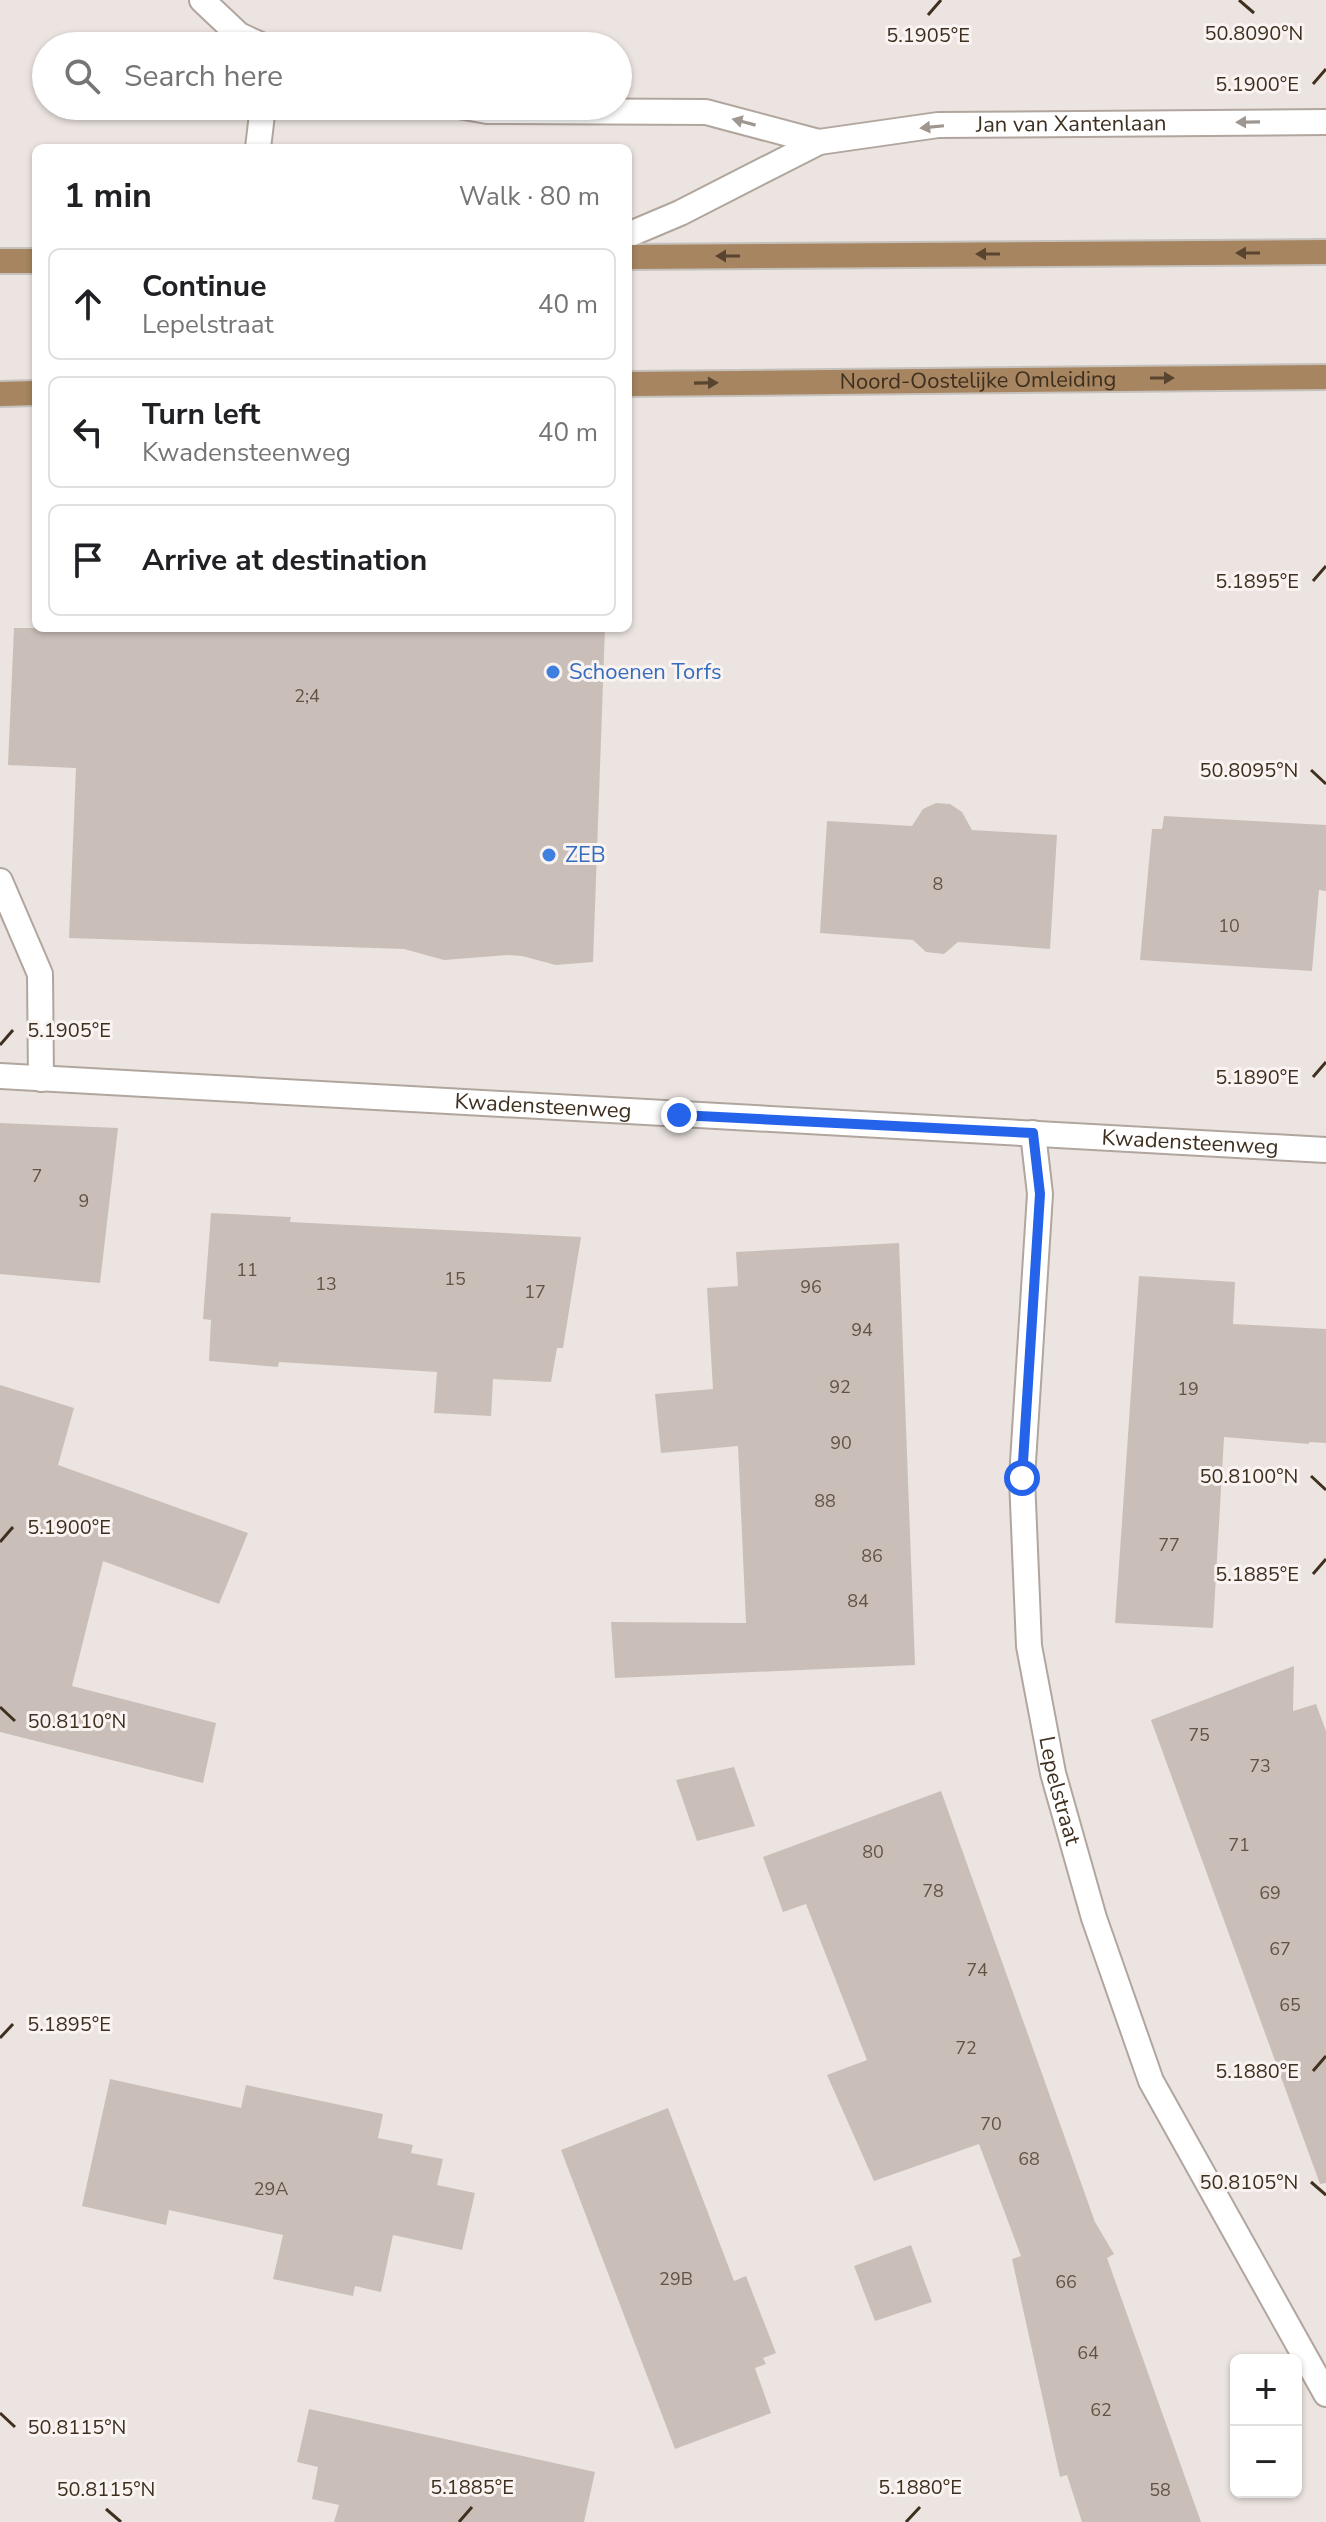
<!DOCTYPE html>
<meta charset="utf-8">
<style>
:root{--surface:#fff;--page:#f2f2f2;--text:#202124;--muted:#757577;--line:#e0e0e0}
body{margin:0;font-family:"Nunito Sans",sans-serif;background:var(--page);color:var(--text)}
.controls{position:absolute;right:24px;bottom:24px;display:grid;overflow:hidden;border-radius:12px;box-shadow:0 2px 6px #0004}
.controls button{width:72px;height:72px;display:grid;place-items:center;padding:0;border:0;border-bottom:2px solid var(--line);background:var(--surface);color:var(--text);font:40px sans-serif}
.stop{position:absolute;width:24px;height:24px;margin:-18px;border:6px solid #2563eb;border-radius:50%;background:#fff}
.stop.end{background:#2563eb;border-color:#fff;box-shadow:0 2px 8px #0008}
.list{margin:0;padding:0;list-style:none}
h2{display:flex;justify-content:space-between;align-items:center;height:104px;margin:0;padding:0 32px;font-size:34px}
h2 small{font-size:26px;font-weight:400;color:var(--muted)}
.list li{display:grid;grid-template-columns:52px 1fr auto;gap:24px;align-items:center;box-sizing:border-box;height:112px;margin:0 16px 16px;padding:0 16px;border:2px solid var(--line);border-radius:12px}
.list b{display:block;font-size:30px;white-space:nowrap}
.list p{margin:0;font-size:26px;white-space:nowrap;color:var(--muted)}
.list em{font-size:26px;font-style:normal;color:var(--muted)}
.icon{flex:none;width:44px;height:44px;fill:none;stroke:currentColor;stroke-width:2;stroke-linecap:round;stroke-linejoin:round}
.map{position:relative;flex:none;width:1326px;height:2522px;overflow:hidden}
.search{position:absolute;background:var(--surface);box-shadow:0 2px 6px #0004;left:32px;top:32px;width:600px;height:88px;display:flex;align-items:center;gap:20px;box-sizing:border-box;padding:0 28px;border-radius:44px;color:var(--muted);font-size:30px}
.panel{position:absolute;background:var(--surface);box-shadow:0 2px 6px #0004;left:32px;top:144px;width:600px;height:488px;border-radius:12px}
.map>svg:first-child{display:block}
.building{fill:#cabfb8}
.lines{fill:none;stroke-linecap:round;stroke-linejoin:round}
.service-casing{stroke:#b1a69e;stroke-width:28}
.minor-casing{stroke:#b1a69e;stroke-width:28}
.primary-casing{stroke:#c5c1bc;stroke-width:28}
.service{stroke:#fff;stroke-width:24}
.minor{stroke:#fff;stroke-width:24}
.primary{stroke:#a68560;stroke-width:24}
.oneway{fill:#9f978f}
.oneway2{fill:#59442f}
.route{stroke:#2563eb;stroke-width:10}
.ticks{fill:none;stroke:#3f2f1f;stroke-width:3}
.shop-dot{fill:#3f7fe0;stroke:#f9f3f1;stroke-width:3}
.labels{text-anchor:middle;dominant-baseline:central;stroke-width:6;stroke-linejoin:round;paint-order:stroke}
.number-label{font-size:18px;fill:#625345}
.street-label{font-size:22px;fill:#3f2f1f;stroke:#f9f3f1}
.shop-label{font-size:22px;fill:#366cbe;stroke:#f9f3f1;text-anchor:start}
.ticks-label{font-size:20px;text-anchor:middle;fill:#3f2f1f;stroke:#f9f3f1;stroke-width:6;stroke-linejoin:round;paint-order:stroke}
</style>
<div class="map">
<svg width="1326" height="2522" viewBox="0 0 1326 2522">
<rect width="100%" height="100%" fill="#ece4e0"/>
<!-- building -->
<path class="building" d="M14 628H605L593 962 556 965 522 956 508 955 444 960 404 949 69 938 76 768 8 765Z
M936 803 950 804 962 812 972 830 1057 835 1050 949 958 942 944 954 926 952 913 940 820 933 827 821 912 826 923 809Z
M1164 816 1326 825V891L1319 890 1312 971 1140 960 1152 829H1162Z
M0 1123 118 1128 100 1283 0 1274Z
M211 1213 291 1217 290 1222 581 1237 563 1348H557L551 1382 493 1379 491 1416 434 1413 437 1372 279 1362 278 1367 209 1361 211 1320 203 1319Z
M899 1243 915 1665 615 1678 611 1622 746 1623 738 1446 661 1453 655 1394 713 1389 707 1288 738 1286 736 1252Z
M1139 1276 1235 1282 1233 1324 1326 1329V1443L1309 1442V1444L1224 1437 1213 1628 1115 1623Z
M0 1385 74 1408 58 1465 248 1533 219 1604 103 1561 72 1686 216 1723 203 1783 0 1732Z
M1294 1666 1293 1711 1316 1704 1326 1731V2183L1320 2184 1151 1720Z
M734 1767 755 1826 697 1841 676 1780Z
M941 1791 1095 2222 1114 2254 1107 2258 1201 2522H1082L1067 2475 1060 2477 1012 2259 1021 2256 979 2144 874 2181 827 2075 867 2060 806 1904 783 1912 763 1857Z
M110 2079 241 2108 246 2085 383 2114 378 2138 413 2145 411 2153 443 2159 437 2185 475 2193 462 2250 393 2235 381 2292 355 2286 353 2296 273 2279 283 2235 169 2210 166 2225 82 2206Z
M668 2108 734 2281 746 2276 776 2353 763 2358 766 2364 755 2368 771 2413 675 2449 561 2150Z
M911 2245 932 2302 875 2321 854 2266Z
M309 2409 595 2472 584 2522H334L339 2505 312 2499 318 2467 297 2462Z"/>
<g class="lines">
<!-- service casing -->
<g class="service-casing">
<path id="service" d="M0 881 40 974 41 1079"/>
</g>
<!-- minor casing -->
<g class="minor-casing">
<g id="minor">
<path d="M202 0 239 35 263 46"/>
<path d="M459 106 487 111 706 112 819 142"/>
<path d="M258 148 263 106"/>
<path id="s1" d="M628 235 680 213 819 142 938 125 1326 122"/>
<path id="s2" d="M0 1076 1326 1150"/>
<path id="s3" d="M1033 1133 1040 1194 1022 1478 1029 1646 1053 1773 1094 1918 1151 2081 1326 2394"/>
</g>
</g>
<!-- primary casing -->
<g class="primary-casing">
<g id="primary">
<path d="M628 257 1326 252"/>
<path d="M0 261H36"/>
<path id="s4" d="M628 384 1326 377"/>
<path d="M0 394 36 393"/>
</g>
</g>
<!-- service -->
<use href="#service" class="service"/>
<!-- minor -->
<use href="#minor" class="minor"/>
<!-- primary -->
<use href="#primary" class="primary"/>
</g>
<!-- one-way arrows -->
<defs><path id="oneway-solid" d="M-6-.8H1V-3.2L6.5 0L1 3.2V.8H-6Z" transform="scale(2)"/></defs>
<g class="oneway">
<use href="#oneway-solid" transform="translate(744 122) rotate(-165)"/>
<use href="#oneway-solid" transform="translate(1248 122) rotate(179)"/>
<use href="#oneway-solid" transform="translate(932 127) rotate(174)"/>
</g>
<g class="oneway2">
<use href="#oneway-solid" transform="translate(1248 253) rotate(180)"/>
<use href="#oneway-solid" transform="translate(988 254) rotate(180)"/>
<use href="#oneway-solid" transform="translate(728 256) rotate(180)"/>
<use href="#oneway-solid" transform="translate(1162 378)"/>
<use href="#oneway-solid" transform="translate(706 383) rotate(-1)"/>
</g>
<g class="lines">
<!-- route -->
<path class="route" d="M679 1115 1033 1133 1040 1194 1022 1478"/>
</g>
<!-- ticks -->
<path class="ticks" d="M1239 0 1254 13M928 15 941 0M1313 84 1326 69M1313 581 1326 566M1311 770 1326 784M0 1045 13 1030M1313 1077 1326 1062M1311 1476 1326 1490M0 1542 13 1527M1313 1574 1326 1559M0 1707 15 1721M0 2038 13 2024M1313 2071 1326 2056M1311 2182 1326 2195M0 2413 15 2427M106 2509 121 2522M459 2522 472 2507M906 2522 920 2507"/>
<!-- markers -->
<g class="shop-dot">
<circle cx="553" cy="672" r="8"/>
<circle cx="549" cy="855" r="8"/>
</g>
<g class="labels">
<!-- number labels -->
<g class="number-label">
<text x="307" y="696">2;4</text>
<text x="938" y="884">8</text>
<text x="1229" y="926">10</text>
<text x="37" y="1176">7</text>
<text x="84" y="1201">9</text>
<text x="247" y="1270">11</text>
<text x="455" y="1279">15</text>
<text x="326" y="1284">13</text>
<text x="811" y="1287">96</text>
<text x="535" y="1292">17</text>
<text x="862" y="1330">94</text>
<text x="840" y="1387">92</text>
<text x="1188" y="1389">19</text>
<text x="841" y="1443">90</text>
<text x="825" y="1501">88</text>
<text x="1169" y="1545">77</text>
<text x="872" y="1556">86</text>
<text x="858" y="1601">84</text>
<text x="1199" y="1735">75</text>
<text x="1260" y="1766">73</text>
<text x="1239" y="1845">71</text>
<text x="873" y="1852">80</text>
<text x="933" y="1891">78</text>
<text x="1270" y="1893">69</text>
<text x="1280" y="1949">67</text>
<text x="977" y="1970">74</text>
<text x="1290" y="2005">65</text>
<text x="966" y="2048">72</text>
<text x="991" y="2124">70</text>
<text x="1029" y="2159">68</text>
<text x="271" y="2189">29A</text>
<text x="676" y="2279">29B</text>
<text x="1066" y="2282">66</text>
<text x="1088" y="2353">64</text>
<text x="1101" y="2410">62</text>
<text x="1160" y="2490">58</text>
</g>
<!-- street labels -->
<g class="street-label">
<text stroke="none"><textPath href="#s1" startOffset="466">Jan van Xantenlaan</textPath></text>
<text stroke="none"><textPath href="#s4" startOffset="350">Noord-Oostelijke Omleiding</textPath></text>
<text stroke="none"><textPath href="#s2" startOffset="544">Kwadensteenweg</textPath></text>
<text stroke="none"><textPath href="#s2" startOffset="1192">Kwadensteenweg</textPath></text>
<text stroke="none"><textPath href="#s3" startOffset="662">Lepelstraat</textPath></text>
</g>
<!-- shop labels -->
<g class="shop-label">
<text x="569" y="672">Schoenen Torfs</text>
<text x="565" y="855">ZEB</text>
</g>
</g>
<g class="ticks-label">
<text x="1254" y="40">50.8090°N</text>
<text x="928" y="42">5.1905°E</text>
<text x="1257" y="91">5.1900°E</text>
<text x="1257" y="588">5.1895°E</text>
<text x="1249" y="777">50.8095°N</text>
<text x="69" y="1037">5.1905°E</text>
<text x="1257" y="1084">5.1890°E</text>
<text x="1249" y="1483">50.8100°N</text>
<text x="69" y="1534">5.1900°E</text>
<text x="1257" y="1581">5.1885°E</text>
<text x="77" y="1728">50.8110°N</text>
<text x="69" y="2031">5.1895°E</text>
<text x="1257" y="2078">5.1880°E</text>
<text x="1249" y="2189">50.8105°N</text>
<text x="77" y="2434">50.8115°N</text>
<text x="472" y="2494">5.1885°E</text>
<text x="920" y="2494">5.1880°E</text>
<text x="106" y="2496">50.8115°N</text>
</g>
</svg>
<div class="controls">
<button>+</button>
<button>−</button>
</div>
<div class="stop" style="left:1022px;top:1478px"></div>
<div class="stop end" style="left:679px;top:1115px"></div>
<div class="search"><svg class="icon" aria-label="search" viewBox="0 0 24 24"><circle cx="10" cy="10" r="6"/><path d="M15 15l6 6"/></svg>Search here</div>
<section class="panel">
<h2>1 min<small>Walk · 80 m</small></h2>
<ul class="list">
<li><svg class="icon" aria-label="ahead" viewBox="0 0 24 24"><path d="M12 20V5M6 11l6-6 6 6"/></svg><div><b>Continue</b><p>Lepelstraat</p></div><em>40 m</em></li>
<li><svg class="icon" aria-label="left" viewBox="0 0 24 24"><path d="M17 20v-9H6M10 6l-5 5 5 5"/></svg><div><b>Turn left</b><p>Kwadensteenweg</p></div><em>40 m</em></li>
<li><svg class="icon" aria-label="arrive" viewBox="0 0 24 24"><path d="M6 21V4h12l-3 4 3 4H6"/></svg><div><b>Arrive at destination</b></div></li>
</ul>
</section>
</div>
